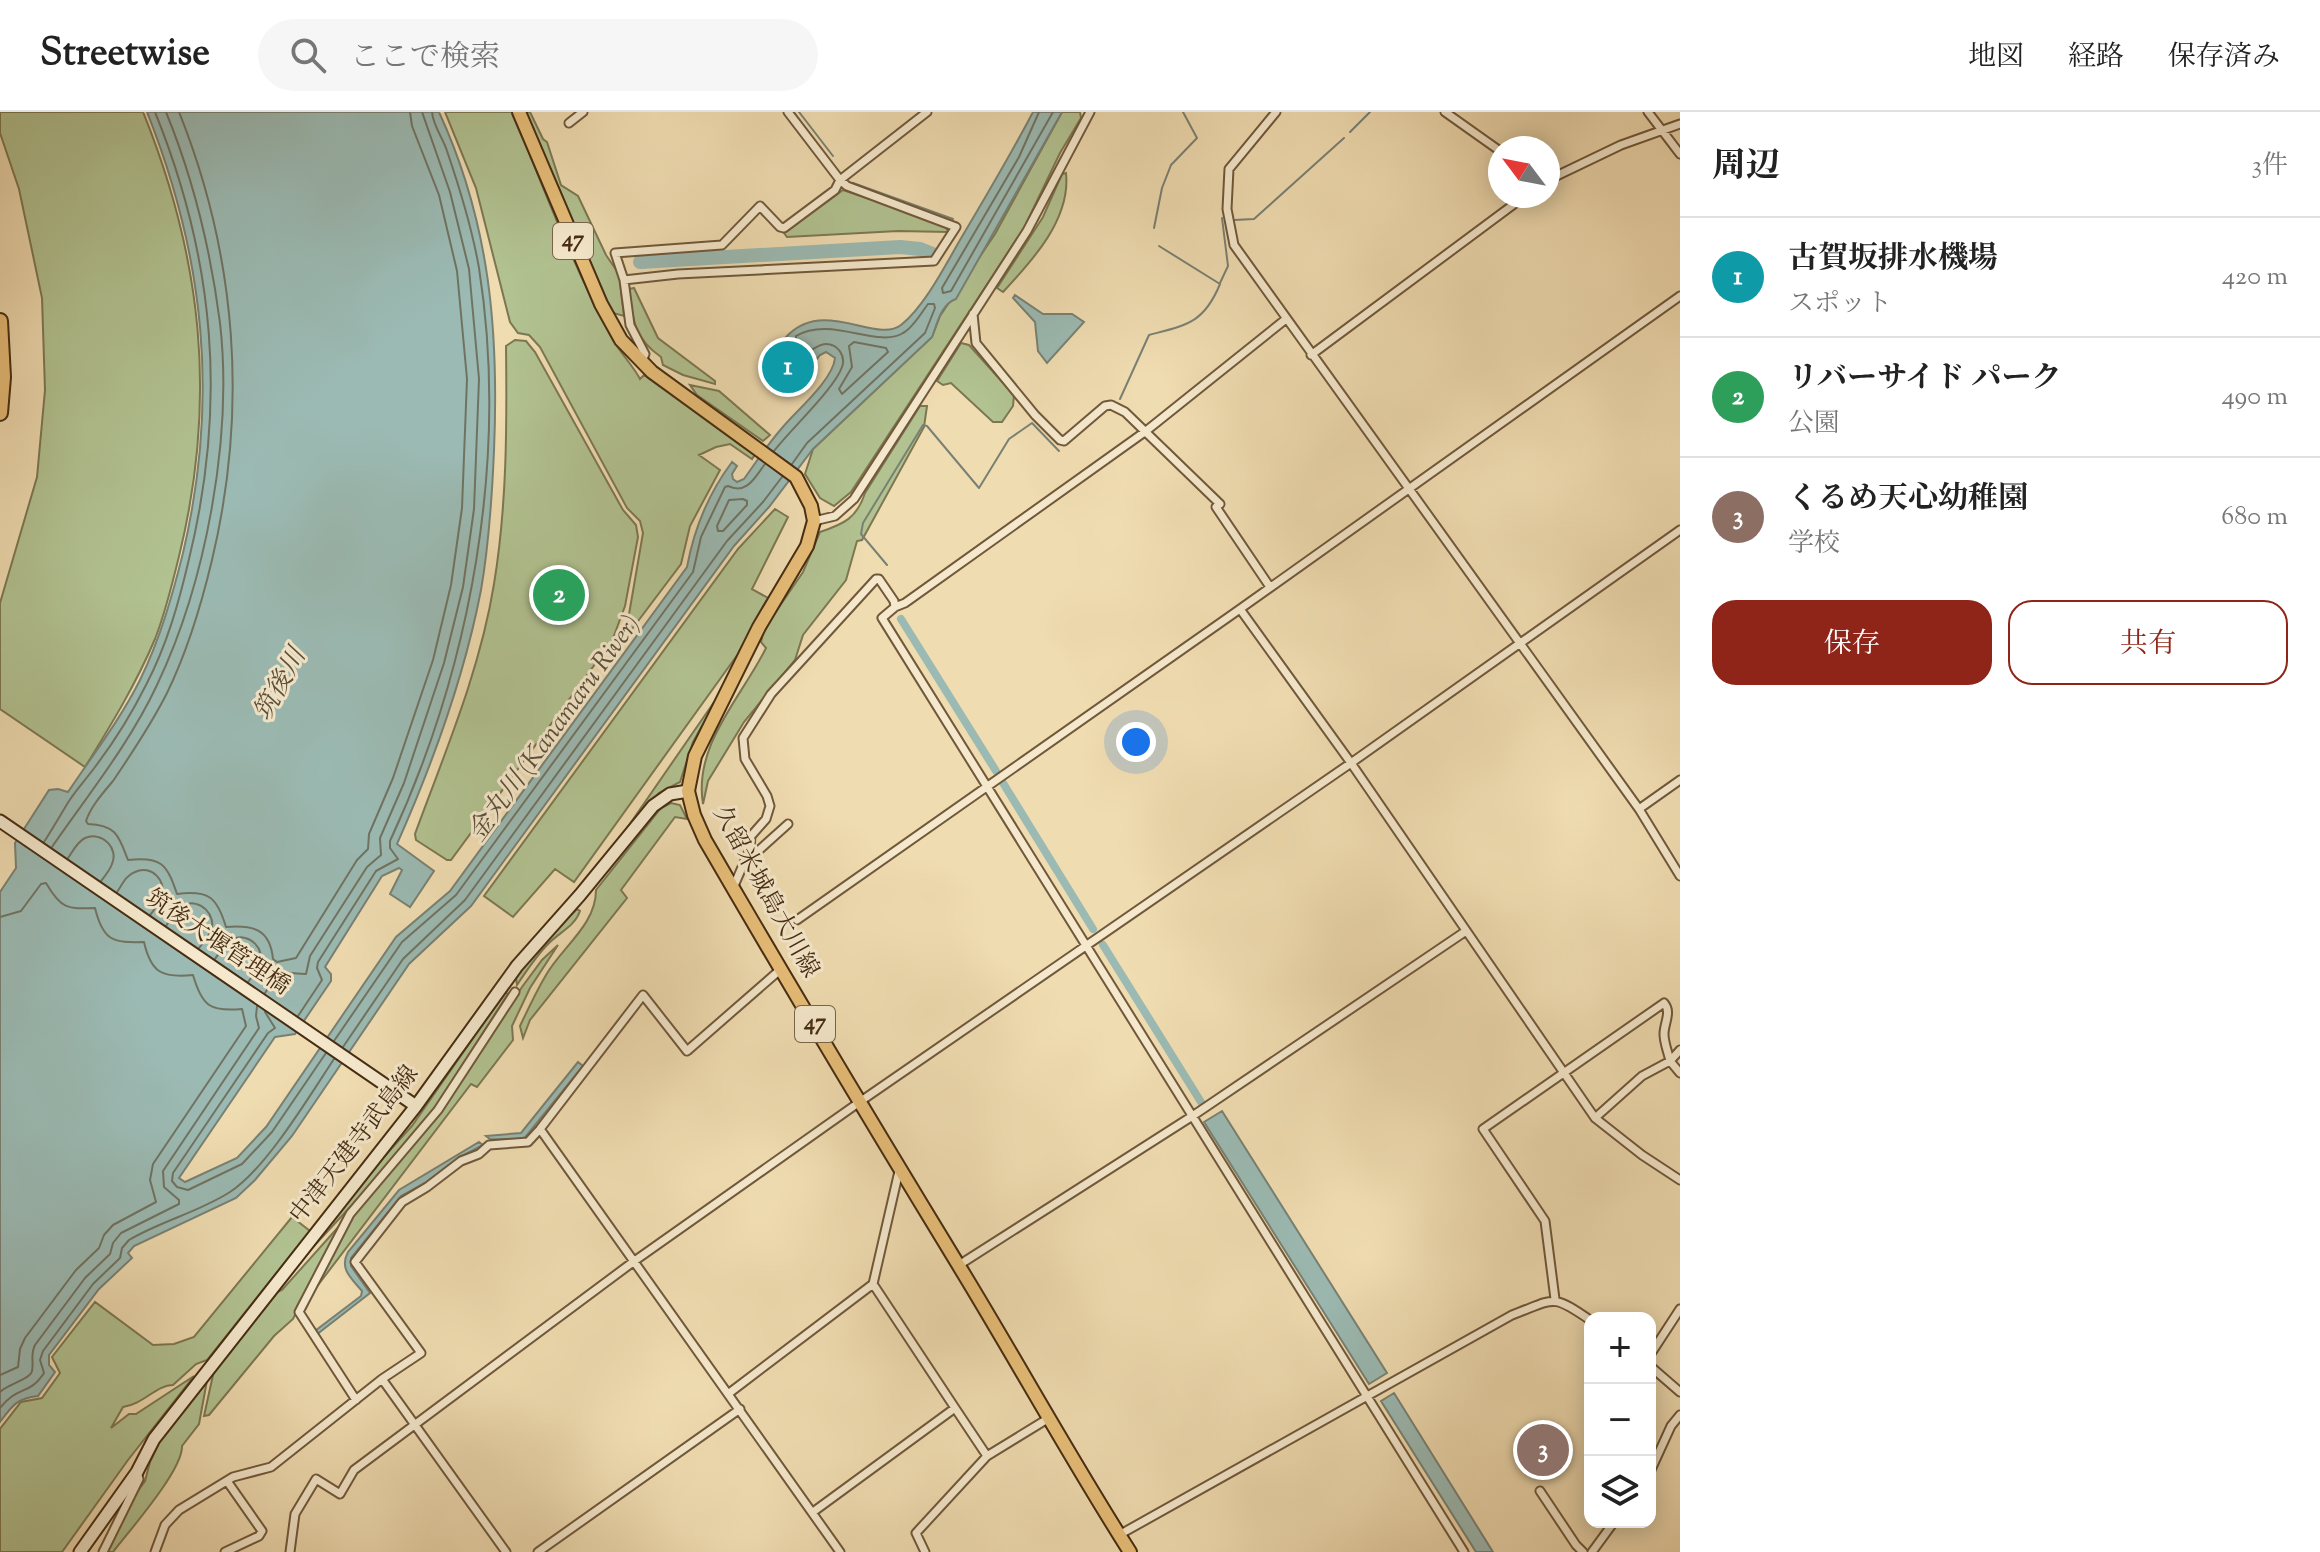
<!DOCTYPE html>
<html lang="ja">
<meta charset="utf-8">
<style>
:root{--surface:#fff;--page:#f6f6f6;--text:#222;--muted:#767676;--line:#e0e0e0;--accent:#8f2418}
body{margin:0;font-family:"Sorts Mill Goudy","Noto Serif JP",serif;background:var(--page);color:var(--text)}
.controls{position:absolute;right:24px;bottom:24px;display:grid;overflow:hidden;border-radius:16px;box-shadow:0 4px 20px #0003}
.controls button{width:72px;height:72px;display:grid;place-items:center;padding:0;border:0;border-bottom:2px solid var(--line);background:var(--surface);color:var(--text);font:40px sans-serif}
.compass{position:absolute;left:1488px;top:24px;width:72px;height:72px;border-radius:50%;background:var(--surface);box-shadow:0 4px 20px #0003;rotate:302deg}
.you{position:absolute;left:1136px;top:630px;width:28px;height:28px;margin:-20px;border:6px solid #fff;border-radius:50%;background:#1a73e8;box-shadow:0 0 0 12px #1a73e833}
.badge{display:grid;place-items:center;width:52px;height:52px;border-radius:50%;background:var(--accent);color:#fff;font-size:26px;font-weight:700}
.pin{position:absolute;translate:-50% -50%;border:4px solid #fff;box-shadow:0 2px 8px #0006}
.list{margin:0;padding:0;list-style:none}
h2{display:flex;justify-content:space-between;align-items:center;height:104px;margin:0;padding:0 32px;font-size:34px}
h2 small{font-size:26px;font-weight:400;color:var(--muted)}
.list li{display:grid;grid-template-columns:52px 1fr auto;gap:24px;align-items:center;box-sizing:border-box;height:120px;padding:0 32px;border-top:2px solid var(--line)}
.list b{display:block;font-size:30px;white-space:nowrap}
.list p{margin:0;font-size:26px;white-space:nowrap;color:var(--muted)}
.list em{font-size:26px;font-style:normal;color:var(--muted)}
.actions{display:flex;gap:16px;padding:24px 32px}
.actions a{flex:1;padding:18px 0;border:2px solid var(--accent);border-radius:24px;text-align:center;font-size:28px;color:var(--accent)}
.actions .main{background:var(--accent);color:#fff}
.icon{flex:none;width:44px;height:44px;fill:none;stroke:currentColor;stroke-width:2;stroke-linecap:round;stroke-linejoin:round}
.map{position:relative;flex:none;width:1680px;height:1440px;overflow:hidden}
header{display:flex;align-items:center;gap:48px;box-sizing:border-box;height:112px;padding:0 40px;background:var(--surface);border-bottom:2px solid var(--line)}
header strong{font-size:38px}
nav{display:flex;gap:44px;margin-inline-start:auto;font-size:28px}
.search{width:560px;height:72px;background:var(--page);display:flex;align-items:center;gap:20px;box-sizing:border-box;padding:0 28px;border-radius:44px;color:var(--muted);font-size:30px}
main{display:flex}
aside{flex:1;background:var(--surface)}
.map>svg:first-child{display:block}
.green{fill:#b2c291;stroke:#7c7752;stroke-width:2}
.water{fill:#9bbab3;stroke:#798173;stroke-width:2}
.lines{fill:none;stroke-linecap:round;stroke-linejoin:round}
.shore{stroke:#707362;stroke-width:2}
.stream{stroke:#798173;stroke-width:2}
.canal{stroke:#9bbab3;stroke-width:8}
.river{stroke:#9bbab3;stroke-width:14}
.street-casing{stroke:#70583a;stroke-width:11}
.secondary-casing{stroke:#462c12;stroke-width:15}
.primary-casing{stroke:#462c12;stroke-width:16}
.highway-casing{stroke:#462c12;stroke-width:18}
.street{stroke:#f5e8cc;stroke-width:7}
.secondary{stroke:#f5e8cc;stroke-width:11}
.primary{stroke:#e8be78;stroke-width:12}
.highway{stroke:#e8be78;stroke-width:14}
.labels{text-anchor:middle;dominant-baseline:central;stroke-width:6;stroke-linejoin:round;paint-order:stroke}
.shield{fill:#f5e8cc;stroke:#7a644a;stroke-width:2}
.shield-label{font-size:22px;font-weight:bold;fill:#462c12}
.street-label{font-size:24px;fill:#462c12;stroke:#f5e8cc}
.water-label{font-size:26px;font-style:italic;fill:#5b503a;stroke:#f5e8cc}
</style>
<header>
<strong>Streetwise</strong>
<div class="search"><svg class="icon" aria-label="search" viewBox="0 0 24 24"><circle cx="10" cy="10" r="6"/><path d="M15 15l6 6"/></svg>ここで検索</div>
<nav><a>地図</a><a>経路</a><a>保存済み</a></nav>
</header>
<main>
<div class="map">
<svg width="1680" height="1440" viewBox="0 0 1680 1440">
<rect width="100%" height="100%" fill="#f0dcb1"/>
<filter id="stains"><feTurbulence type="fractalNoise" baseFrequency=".0025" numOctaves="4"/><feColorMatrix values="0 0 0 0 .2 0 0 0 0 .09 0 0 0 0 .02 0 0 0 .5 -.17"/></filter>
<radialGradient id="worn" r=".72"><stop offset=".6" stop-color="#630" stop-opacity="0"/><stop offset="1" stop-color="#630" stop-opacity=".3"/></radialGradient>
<!-- green -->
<path class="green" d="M0 0H143C202 146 217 286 180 440 173 469 166 499 155 527 136 572 111 613 85 655L0 597V491L37 365 45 278 42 186 19 77 0 21Z
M445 0H513C543 76 573 154 612 226 620 241 632 252 640 267L644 263 756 341 752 347 730 332 716 335 699 343 720 358 690 414 681 452 620 533 627 514 643 421 640 409 627 396 540 235 529 223 518 221 510 210 476 76Z
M524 0H530L543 27 547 30 561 73 578 84 606 143 619 162 624 204 613 201 605 190Z
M1062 0H1080L1081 6 1060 41 1024 116 851 380 834 394 820 386 805 362 813 337 932 225 940 204 995 122Z
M1066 61C1071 107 1032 149 1003 180L997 176 1043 105 1062 62Z
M843 78 945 112 948 120 898 119 787 125 784 121Z
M634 176 658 226 715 269V272L683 263 663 253 661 245C633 225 633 208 629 177Z
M515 228 526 229 535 240 623 398 636 413 638 425 625 494 612 529 451 748H447L416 728 415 722C445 640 480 559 494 472 507 393 507 313 506 234Z
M961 231 969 233 1014 283 1013 294 1002 310H993L951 271 943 273 937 269Z
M690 273 719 279 770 323 763 329 697 283Z
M920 294H927L924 315 862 428 857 429 846 468 803 523 795 548 744 610 708 669 703 692C693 633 742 585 766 536L761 530 764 517 803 460 820 420C844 412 857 406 865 381Z
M775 397 788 405 752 477 768 486 738 542 574 770 555 757 513 805 484 784 738 437Z
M721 580 693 630 680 670 659 681 616 732Z
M671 691 680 693 687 707 675 705 621 778 627 786 530 908 523 926 520 914C528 897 536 880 546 863 562 835 596 813 596 778L661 696Z
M577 797 580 799C575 814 560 820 549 831 536 844 527 858 517 873L516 866 530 845Z
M558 833 530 876 512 914 513 928 477 975 471 972 312 1181 351 1107 441 999 522 875 542 848Z
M505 880 508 882 433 999 393 1049 287 1163 373 1057 412 1014Z
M292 1105 310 1119 207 1248 196 1252 173 1273C156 1273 144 1292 123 1295L111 1316 129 1302H136L194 1264 128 1348 62 1440H0V1317L21 1290 42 1286 60 1261 52 1245 95 1190 153 1233 174 1232 194 1225Z
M341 1112 293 1207 274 1224 209 1303 204 1304 215 1254 271 1183 282 1178Z
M208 1263 199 1312 182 1334C183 1358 129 1419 113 1440H106L124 1398 145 1369 150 1350 160 1328Z"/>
<!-- water -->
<path class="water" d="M147 0H439C490 111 499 219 494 339 492 385 489 432 481 478 464 566 433 651 397 732L434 759 410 795 390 782 402 758 399 756 382 764 325 855 331 862V869L295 922 275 925 179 1066 185 1070 237 1046 266 1015 396 825 450 779 687 455C694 417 708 382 732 350L737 354 732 362 733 367 737 370 744 367C756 350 768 332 782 316 796 299 833 268 835 246L826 240 820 243 813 252 782 230C819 181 875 233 901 213 924 195 945 154 960 128 985 86 1010 44 1033 0H1062L956 187C941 192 937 212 932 225L813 337 769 395 734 434 471 794 409 852 292 1024 255 1068 236 1086 134 1134 128 1141 132 1146 99 1177 49 1243V1253L55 1260 38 1284C17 1286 12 1294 0 1310V780L16 756 15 731 49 678 58 677 68 680C92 644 120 608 140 568 160 527 172 485 183 441 219 288 205 146 147 0Z
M1015 183 1043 202H1072L1084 210 1047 251 1038 239 1035 210 1013 186Z
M578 950 583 954 523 1028 490 1027 486 1024 521 1021Z
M1222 999 1387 1261 1369 1272 1204 1010Z
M479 1030 483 1033 458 1046 427 1070 401 1084 351 1146V1154L370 1181 316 1223 315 1219 361 1184 362 1179C351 1166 339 1157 348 1140L399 1078Z
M1394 1281 1493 1440H1476L1381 1289Z"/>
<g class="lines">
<!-- shore -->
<path class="shore" d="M179 0C237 145 248 297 212 448 201 494 188 538 167 581 152 611 132 641 113 669 103 681 91 694 86 709L88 712C117 713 119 725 128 748 161 744 167 752 177 782 209 778 217 785 226 815 252 813 270 816 273 847L277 850 296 846 357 748 368 737 369 722 393 666 433 548 451 473 462 396 467 267 457 159 439 83 412 14 410 0
M1039 0 1019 45 942 176 943 181 951 179 1053 0
M854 230 886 236 888 240 842 282 839 277 852 255 849 234Z
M774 339C790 318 835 276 842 255 846 244 838 232 826 232 820 232 814 237 809 239L796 230V224C831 203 877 237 903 221 913 216 921 201 928 192H934L935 196 925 221 807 331 792 352
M743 387 747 389V393L723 419H718L717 414 729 388Z
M44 730C53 716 61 702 69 689 76 678 87 666 95 655 114 630 132 601 146 573 167 533 179 490 189 447 227 292 215 148 155 0
M52 735C88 683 130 631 157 573 206 470 233 325 220 211 211 141 193 66 166 0
M68 746C73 739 77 730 85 726 102 719 119 736 112 752 110 758 105 764 101 769
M117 780C122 773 126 763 135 760 151 752 168 769 161 786 159 792 154 798 150 803
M0 805 21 799 41 772 46 771C61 797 67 797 95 796 103 829 113 831 144 830 151 861 162 866 193 863 202 894 210 900 242 897L246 914 153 1052 150 1068 156 1090 113 1113 104 1123 99 1136 76 1158 25 1226 20 1237 18 1255 0 1263
M166 814C171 807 176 797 184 793 200 786 217 803 211 819 208 825 203 831 199 836
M215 847C220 840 225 831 233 827 249 820 266 837 260 853 257 859 252 865 248 870
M265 881C282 855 280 861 306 862L310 844 367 755 381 743 380 726 404 671 444 551 463 475 474 397 479 267 469 157 450 80 422 0
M265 900 275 916 268 921 173 1061 172 1069 177 1075 188 1078 242 1052 272 1020 326 941
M298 904 322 868 317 856 318 850 376 759 398 747 390 736V729C471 555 509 347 479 156 472 116 460 77 447 39 443 26 433 14 432 0
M334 929 402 830 456 783 693 460 701 425 725 375 728 374C747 383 755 365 765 352
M343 935 403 847 465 788 727 429 763 390 782 365
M0 1280C8 1272 31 1267 32 1259 34 1249 30 1243 35 1233L85 1166 110 1142 113 1131 121 1121 179 1092V1088L164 1075 163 1059 259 916 256 904 257 894
M0 1296C18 1273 29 1284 44 1261L40 1248 43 1239 93 1172 120 1146 122 1136 129 1128C161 1109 199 1100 230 1080 266 1057 310 983 334 947"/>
<!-- stream -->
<path class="stream" d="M799 0 833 44
M1350 20 1370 0
M853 71 953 107
M1234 108 1254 107 1344 26
M1154 116 1162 76 1171 53 1197 26 1183 0
M1220 171 1228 154 1222 106
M1120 287 1149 223C1187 213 1204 211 1220 172L1159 134
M887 453 861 422 863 411 923 313 927 314 979 376 1009 327 1032 311 1059 339"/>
<!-- canal -->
<path class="canal" d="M901 507 996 659
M1003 671 1093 817
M1103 833 1201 990"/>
<!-- river -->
<path class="river" d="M640 150 900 135 920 137 935 143"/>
<!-- street casing -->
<g class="street-casing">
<path id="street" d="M788 0 840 68 927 0
M1276 0 1229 57 1227 97 1234 133 1639 697 1680 764
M1445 0 1500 39
M1648 0 1680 42
M569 11 583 0
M1548 68 1621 33 1680 12
M624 168 678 162 934 149 956 115 847 74 840 68 835 78 784 116 780 115 760 94 722 133 615 141 624 168 630 213 645 242 641 251
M1680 184 1240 497 1351 651 1595 1006 1642 1043 1680 1068
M973 202 976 231 1035 303 1060 328 1064 329 1105 294 1111 293 1125 300 1220 392 1216 395 1270 475
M1311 243 1525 84
M814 409 835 404 854 387 1027 119 1090 0
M895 495 882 506 1464 1440
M1639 697 1680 668
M750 737 758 739 788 712
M733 776 750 737 751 724 766 707 770 694 767 684 745 647 743 626 771 582 876 467H879L894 489 895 495 905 491 1146 319 1286 207
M797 808 1240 497
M1680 938 1670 949 1680 961
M540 1017 643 883 687 939 781 857
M899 1059 873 1172 955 1296
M959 1153 1194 1003 1466 819
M1555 1187 1545 1109 1483 1017 1664 891C1672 900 1664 911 1664 922 1664 931 1668 940 1670 949L1642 964 1595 1006
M1650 1243 1680 1197
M1650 1254 1680 1280
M382 1267 506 1440
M728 1282 873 1172
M356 1288 299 1200 350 1102 438 998 515 880
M1650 1360 1671 1314 1680 1303
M1540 1379 1576 1433 1583 1440
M813 1400 955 1296 987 1344
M1119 1423 1512 1203C1555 1187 1551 1181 1590 1208
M103 1440 139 1367 137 1360
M155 1440 165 1413 179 1398 233 1365 271 1355 382 1267 421 1241 355 1150 402 1090 427 1075 461 1049 479 1042 489 1033 528 1030 540 1017 840 1440
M225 1440 259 1424 262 1419 227 1369
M290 1440 295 1402 316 1367 340 1382 354 1358 633 1150 861 989 1351 651 1680 418
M538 1440 740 1297
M925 1440 916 1421 987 1344 1049 1306
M1592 1440 1614 1410"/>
</g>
<!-- secondary casing -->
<g class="secondary-casing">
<path id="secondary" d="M0 709 416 994
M80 1440 137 1360 154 1327 416 994 517 854 580 783 653 694 670 682 688 679"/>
</g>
<!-- primary casing -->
<g class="primary-casing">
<path id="primary" d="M519 0 601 192 621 228 652 260 796 365 811 394 814 409 807 434 759 515 695 644 688 679 694 703 705 728C788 871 873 1013 959 1154 1017 1249 1070 1346 1130 1440"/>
</g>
<!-- highway casing -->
<g class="highway-casing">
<path id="highway" d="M0 209 3 265 0 301"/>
</g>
<!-- street -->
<use href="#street" class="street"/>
<!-- secondary -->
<use href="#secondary" class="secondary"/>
<!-- primary -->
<use href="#primary" class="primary"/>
<!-- highway -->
<use href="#highway" class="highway"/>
</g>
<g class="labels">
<!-- shield labels -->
<g class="shield">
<rect x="553" y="111" width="40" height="36" rx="6"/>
<rect x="795" y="894" width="40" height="36" rx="6"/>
</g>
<g class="shield-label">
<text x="573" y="129">47</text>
<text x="815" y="912">47</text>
</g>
<!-- street labels -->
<g class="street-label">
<text transform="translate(765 780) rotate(61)">久留米城島大川線</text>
<text transform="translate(217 831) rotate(34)">筑後大堰管理橋</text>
<text transform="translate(355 1033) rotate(-52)">中津天建寺武島線</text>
</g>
<!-- water labels -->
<g class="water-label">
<text transform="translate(281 573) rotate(-61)">筑後川</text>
<text transform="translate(555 617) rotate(-54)">金丸川 (Kanamaru River)</text>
</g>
</g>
<rect width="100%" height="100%" filter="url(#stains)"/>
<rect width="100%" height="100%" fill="url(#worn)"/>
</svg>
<div class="controls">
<button>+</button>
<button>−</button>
<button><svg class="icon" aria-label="layers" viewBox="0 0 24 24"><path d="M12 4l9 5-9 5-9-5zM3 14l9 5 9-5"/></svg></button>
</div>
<svg class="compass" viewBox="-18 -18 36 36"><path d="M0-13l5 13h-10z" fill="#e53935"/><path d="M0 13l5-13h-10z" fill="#767676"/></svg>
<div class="you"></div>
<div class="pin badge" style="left:788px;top:255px;background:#0f9aa8">1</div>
<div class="pin badge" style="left:559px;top:483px;background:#2e9e5b">2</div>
<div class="pin badge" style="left:1543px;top:1338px;background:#8d6e63">3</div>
</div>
<aside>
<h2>周辺<small>3件</small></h2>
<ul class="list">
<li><span class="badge" style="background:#0f9aa8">1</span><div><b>古賀坂排水機場</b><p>スポット</p></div><em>420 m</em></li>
<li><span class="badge" style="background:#2e9e5b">2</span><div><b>リバーサイド パーク</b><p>公園</p></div><em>490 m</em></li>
<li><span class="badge" style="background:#8d6e63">3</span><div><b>くるめ天心幼稚園</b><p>学校</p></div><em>680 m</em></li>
</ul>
<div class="actions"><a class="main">保存</a><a>共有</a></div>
</aside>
</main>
